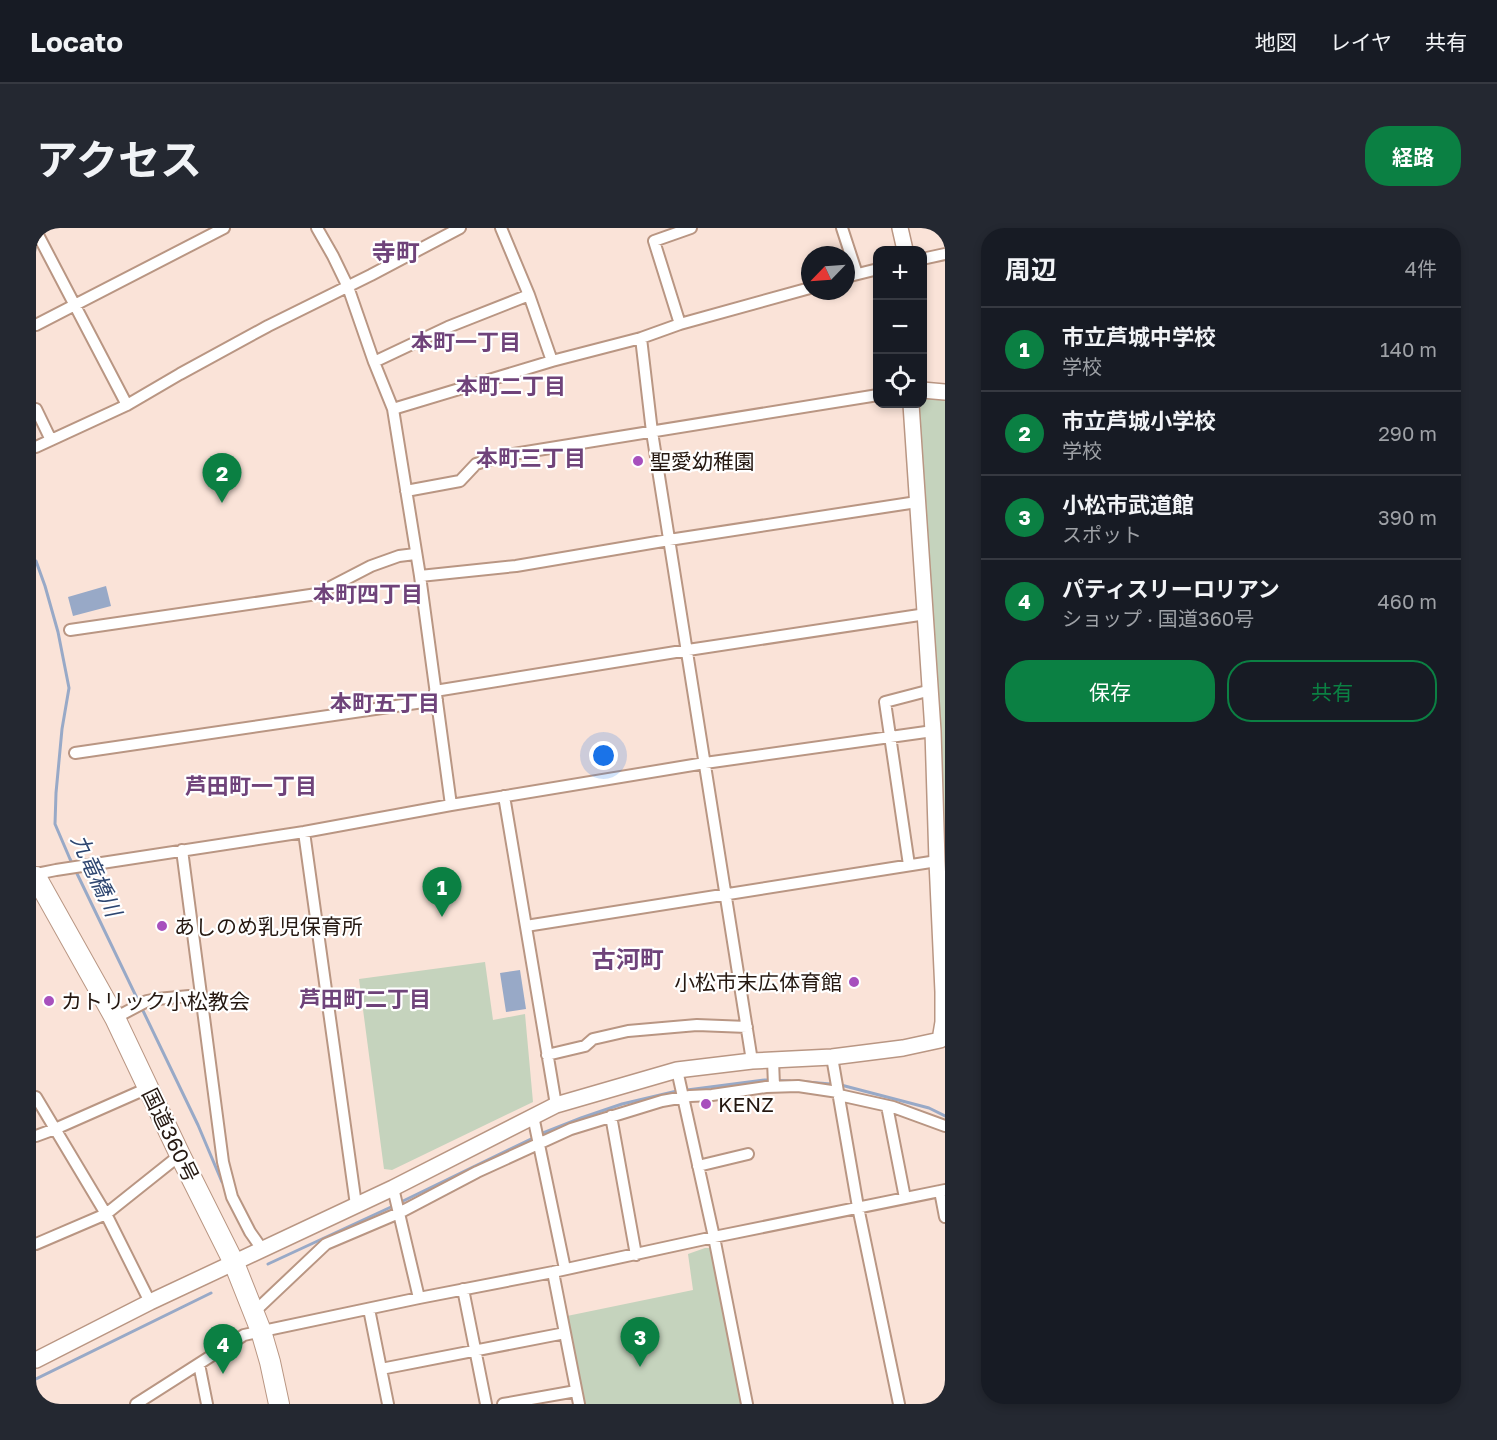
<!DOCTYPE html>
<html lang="ja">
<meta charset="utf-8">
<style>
:root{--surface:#171b24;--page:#242831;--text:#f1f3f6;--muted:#9ea1a6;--line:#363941;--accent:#0b8043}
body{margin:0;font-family:"Golos Text","Noto Sans JP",sans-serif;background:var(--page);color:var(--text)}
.controls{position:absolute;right:18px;top:18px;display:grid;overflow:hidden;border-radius:12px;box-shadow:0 3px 9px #0003}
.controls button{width:54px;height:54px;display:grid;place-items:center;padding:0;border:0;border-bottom:2px solid var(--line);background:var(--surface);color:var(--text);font:30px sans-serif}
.compass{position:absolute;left:765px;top:18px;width:54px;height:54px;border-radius:50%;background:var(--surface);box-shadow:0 3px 9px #0003;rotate:245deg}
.you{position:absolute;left:568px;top:528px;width:21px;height:21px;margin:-15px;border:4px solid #fff;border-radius:50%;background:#1a73e8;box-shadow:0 0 0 9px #1a73e833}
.badge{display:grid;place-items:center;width:39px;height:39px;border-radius:50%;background:var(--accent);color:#fff;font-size:20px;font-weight:700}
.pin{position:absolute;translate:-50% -50px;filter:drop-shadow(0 2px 3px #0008)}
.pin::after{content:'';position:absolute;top:32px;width:21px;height:18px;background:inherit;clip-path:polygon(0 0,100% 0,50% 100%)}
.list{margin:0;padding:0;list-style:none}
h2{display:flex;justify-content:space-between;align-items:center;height:78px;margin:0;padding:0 24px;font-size:26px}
h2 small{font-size:20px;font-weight:400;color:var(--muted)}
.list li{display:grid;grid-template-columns:39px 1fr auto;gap:18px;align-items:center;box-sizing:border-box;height:84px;padding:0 24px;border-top:2px solid var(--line)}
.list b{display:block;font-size:22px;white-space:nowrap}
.list p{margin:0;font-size:20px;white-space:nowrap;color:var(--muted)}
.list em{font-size:20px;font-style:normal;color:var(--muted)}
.actions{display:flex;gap:12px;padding:18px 24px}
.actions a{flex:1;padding:14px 0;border:2px solid var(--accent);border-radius:24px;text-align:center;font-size:21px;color:var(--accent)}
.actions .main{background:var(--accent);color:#fff}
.icon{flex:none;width:33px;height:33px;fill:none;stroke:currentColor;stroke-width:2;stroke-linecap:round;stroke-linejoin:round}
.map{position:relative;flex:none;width:909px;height:1176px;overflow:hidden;border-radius:24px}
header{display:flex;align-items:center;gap:36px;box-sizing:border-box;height:84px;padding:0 30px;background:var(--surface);border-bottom:2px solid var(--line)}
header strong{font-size:28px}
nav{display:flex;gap:33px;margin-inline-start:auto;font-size:21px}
.intro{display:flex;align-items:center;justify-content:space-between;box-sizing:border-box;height:144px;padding:0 36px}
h1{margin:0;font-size:42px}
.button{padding:15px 27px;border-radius:24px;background:var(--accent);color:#fff;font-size:21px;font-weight:700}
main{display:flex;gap:36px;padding:0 36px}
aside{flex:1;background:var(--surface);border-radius:24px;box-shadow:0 3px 9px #0003}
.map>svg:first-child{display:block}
.green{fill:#c5d3bd}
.water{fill:#98a9c7}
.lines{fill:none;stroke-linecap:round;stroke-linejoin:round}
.stream{stroke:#98a9c7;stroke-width:3}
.street-casing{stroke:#b99683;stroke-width:14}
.secondary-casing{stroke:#b99683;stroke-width:18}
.highway-casing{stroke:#b99683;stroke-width:22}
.street{stroke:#fff;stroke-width:10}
.secondary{stroke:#fff;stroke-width:15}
.highway{stroke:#fff;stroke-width:20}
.poi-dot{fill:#a750bd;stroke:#fff;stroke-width:2}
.labels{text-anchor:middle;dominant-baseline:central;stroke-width:4.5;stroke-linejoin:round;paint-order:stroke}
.poi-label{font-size:21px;fill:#251811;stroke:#fff;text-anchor:start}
.street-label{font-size:21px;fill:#251811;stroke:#fff}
.neighbourhood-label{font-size:22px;font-weight:bold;fill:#6f437a;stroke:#fff}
.water-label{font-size:22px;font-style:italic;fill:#2e4670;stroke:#fff}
.quarter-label{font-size:24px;font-weight:bold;fill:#6f437a;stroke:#fff}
</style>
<header>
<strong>Locato</strong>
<nav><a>地図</a><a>レイヤ</a><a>共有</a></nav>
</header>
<div class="intro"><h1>アクセス</h1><a class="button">経路</a></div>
<main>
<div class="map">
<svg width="909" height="1176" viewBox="0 0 909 1176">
<rect width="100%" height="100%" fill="#fae3d8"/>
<!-- green -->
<path class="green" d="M887 162 909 164V751L875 176H886Z
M449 734 457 792 489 786 497 874 356 942 348 941 323 751Z
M669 1020H674L707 1176H549L531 1088 657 1062 652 1026Z"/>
<!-- water -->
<path class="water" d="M70 358 75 378 37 388 32 369Z
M484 742 490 781 470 784 464 745Z"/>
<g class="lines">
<!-- stream -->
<path class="stream" d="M0 333 9 358 22 404 33 460 26 501 20 565 19 596 34 631 162 897 186 954
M770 854 795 856
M805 857 893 880 909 888
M651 862 729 852 754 853
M507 905 545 890 586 876 641 863
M367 973 495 911
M232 1036 355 979
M0 1151 175 1065"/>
<!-- street casing -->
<g class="street-casing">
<path id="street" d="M281 0 297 28 312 59 338 134 357 181 384 348 415 577
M465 0 493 67 516 133
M806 0 821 46
M0 3 91 177
M886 31 909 26
M810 49 842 41
M644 96 618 13 655 0
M0 97 188 0
M605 110 616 204 716 833
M338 134 412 99 493 67
M0 181 15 212
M357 181 516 133 605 110 644 96 774 60
M0 219 91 177 144 146 232 98 335 47 424 0
M370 263 424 253 440 236 465 228 842 167
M384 348 480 338 633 312 881 274
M34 402 281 366 335 338 363 328 379 326
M399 463 652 422 890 386
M39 525 401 472
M468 568 520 877
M268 604 320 977
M146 622 187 934 196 969 214 1004 226 1021
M873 637 849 474 895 462
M0 646 20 642 268 604 415 577 669 535 897 503
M490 698 901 633
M79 790 111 773 121 771 164 767
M511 827 549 818 557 811 592 803 661 797 711 799
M796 829 822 979 863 1176
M737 832 738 858
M641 842 678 1009 711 1176
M803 867 857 879 909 898
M0 869 70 986 114 1074
M851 878 869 970
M497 888 529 1041
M575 888 600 1027
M0 908 19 901 112 860
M662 938 712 926
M357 960 383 1070
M904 963 909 989
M0 1016 70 986 144 927
M517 1044 543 1176
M427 1061 450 1176
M333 1081 352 1176
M217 1085 290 1016 363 985 441 944 535 901 626 873 654 868 676 867 730 859 762 858 802 864
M163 1136 171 1176
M345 1141 529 1105
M100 1176 208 1107 383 1070 517 1044 678 1009 909 962
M467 1176 540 1163"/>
</g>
<!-- secondary casing -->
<g class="secondary-casing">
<path id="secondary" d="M864 0 869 22
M886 162 909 164
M0 1132 114 1074 357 960 520 877 641 842 716 833 796 829 867 820 904 812 907 794V764L901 633 897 503 875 176"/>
</g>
<!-- highway casing -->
<g class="highway-casing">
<path id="highway" d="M0 649 79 790 144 927 198 1035 225 1103 234 1134 243 1176"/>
</g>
<!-- street -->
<use href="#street" class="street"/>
<!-- secondary -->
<use href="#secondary" class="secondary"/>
<!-- highway -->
<use href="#highway" class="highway"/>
</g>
<!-- markers -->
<g class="poi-dot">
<circle cx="602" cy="233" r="6"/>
<circle cx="126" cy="698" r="6"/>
<circle cx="818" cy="754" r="6"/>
<circle cx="13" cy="773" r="6"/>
<circle cx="670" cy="876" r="6"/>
</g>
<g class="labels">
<!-- poi labels -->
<g class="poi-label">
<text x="614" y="233">聖愛幼稚園</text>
<text x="138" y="698">あしのめ乳児保育所</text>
<text x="806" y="754" text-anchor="end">小松市末広体育館</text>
<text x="25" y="773">カトリック小松教会</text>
<text x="682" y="876">KENZ</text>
</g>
<!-- street labels -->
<g class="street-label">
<text transform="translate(135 907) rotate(64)">国道360号</text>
</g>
<!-- neighbourhood labels -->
<g class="neighbourhood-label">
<text x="430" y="113">本町一丁目</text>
<text x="475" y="157">本町二丁目</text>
<text x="495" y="229">本町三丁目</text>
<text x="332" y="365">本町四丁目</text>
<text x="349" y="474">本町五丁目</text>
<text x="215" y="557">芦田町一丁目</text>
<text x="329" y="770">芦田町二丁目</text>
</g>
<!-- water labels -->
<g class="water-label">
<text transform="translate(61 647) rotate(65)">九竜橋川</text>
</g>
<!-- quarter labels -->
<g class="quarter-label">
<text x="360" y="23">寺町</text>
<text x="592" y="730">古河町</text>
</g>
</g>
</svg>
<div class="controls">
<button>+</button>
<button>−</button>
<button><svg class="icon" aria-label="locate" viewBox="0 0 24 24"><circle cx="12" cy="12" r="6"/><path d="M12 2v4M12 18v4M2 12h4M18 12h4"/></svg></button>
</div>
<svg class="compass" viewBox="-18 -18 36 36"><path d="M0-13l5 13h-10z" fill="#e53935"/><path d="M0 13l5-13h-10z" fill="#9ea1a6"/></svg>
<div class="you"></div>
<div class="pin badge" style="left:406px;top:689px">1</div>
<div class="pin badge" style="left:186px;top:275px">2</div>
<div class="pin badge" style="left:604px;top:1139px">3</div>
<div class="pin badge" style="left:187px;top:1146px">4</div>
</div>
<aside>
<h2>周辺<small>4件</small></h2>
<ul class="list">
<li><span class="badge">1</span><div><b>市立芦城中学校</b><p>学校</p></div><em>140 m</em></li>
<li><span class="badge">2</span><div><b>市立芦城小学校</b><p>学校</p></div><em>290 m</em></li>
<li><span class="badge">3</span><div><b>小松市武道館</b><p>スポット</p></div><em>390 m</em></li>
<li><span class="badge">4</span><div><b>パティスリーロリアン</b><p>ショップ · 国道360号</p></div><em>460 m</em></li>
</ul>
<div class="actions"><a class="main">保存</a><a>共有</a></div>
</aside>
</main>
